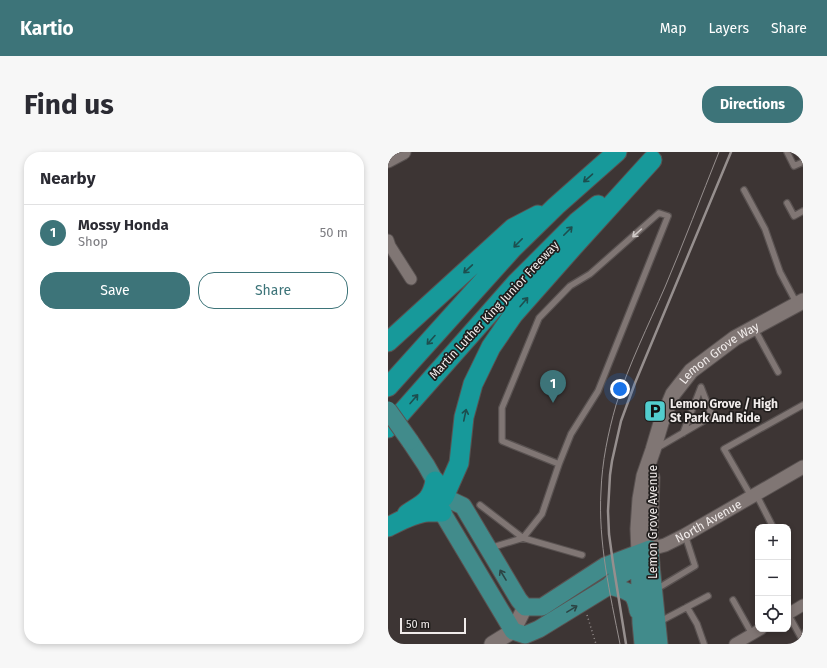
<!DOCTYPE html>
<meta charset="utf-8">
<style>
:root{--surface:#fff;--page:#f7f7f7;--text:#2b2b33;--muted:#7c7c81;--line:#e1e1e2;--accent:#3d7479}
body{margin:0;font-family:"Fira Sans",sans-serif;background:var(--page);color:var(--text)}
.controls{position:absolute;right:12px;bottom:12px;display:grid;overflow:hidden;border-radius:8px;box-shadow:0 2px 6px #0003}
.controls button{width:36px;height:36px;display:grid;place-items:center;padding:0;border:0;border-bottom:1px solid var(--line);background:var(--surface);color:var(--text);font:20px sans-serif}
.scale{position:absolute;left:12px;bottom:10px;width:66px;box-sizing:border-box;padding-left:4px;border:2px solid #f1eceb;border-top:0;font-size:11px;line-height:14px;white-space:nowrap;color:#f1eceb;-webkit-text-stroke:3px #211e1d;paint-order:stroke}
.you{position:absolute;left:232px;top:237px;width:14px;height:14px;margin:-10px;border:3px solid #fff;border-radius:50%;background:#1a73e8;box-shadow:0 0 0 6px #1a73e833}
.badge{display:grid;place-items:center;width:26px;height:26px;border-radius:50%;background:var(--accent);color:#fff;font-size:13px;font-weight:700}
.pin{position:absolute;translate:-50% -33px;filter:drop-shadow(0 1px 2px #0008)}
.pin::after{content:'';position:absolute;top:21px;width:14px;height:12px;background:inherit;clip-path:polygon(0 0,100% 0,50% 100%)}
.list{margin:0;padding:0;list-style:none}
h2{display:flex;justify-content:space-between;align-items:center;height:52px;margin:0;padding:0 16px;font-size:17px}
h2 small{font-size:13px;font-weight:400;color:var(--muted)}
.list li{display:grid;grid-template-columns:26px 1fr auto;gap:12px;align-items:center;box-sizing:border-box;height:56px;padding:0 16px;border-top:1px solid var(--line)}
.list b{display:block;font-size:15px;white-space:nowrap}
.list p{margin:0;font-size:13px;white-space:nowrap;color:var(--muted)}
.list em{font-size:13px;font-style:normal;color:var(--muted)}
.actions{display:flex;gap:8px;padding:12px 16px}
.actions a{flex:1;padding:9px 0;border:1px solid var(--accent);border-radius:16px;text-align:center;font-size:14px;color:var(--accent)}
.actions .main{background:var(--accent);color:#fff}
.icon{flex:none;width:22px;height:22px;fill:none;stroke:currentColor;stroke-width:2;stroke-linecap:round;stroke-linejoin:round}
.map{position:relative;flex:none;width:415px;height:492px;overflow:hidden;border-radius:16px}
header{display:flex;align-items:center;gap:24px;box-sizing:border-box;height:56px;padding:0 20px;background:var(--accent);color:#fff}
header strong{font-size:19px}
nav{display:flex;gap:22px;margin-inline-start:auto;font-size:14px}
.intro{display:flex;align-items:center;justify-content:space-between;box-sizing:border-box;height:96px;padding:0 24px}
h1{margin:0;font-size:28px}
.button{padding:10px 18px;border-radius:16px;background:var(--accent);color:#fff;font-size:14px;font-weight:700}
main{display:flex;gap:24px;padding:0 24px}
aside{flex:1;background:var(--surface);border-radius:16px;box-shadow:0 2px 6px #0003}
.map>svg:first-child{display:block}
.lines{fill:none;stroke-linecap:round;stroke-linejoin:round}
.service-casing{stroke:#595251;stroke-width:8}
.minor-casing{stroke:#595251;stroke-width:13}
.tertiary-casing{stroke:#595251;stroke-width:15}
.secondary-casing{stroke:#595251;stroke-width:17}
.primary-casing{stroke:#595251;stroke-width:19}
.motorway-casing{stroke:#595251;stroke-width:21}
.path{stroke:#968f8e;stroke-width:1.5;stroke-dasharray:1 3;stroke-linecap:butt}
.service{stroke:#807674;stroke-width:5.5}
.minor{stroke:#807674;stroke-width:11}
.tertiary{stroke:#807674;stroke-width:13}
.secondary{stroke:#807674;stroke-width:15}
.primary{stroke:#418b8b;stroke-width:17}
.motorway{stroke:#17999a;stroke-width:19}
.tram{stroke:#968f8e;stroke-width:1}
.rail{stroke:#968f8e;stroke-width:2.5}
.primary-bridge-casing{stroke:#595251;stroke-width:19;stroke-linecap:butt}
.primary-bridge{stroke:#418b8b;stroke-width:17}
.oneway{stroke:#1d4f4f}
.oneway2{stroke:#cfc9c7}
.oneway3{stroke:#2c4444}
.labels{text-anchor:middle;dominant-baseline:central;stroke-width:3.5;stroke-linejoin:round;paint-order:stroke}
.street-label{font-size:12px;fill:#f1eceb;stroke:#211e1d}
.poi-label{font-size:12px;font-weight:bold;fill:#f1eceb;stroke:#211e1d;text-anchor:start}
</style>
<header>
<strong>Kartio</strong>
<nav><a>Map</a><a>Layers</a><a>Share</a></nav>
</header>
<div class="intro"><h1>Find us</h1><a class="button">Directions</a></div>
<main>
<aside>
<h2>Nearby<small></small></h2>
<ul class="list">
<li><span class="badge">1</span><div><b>Mossy Honda</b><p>Shop</p></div><em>50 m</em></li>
</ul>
<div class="actions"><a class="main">Save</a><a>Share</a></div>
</aside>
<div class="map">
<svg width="415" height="492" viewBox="0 0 415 492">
<rect width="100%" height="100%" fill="#3d3534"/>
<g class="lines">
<!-- service casing -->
<g class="service-casing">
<path id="service" d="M399 0 406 14 415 10
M356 38 377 77 392 120 409 152
M399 51 406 64 415 59
M366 176 390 220
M269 296 324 264 313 235 295 281
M368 342 385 375
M363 344 336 297 415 253
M92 353 135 386 194 403
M102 396 135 386 154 362 171 312 183 282 210 239 280 64 271 61 202 122 182 134 151 166 114 256V289L171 312
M267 438 307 414 297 383
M345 448 364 482
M299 455 309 472 316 492
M400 462 415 489
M271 470 320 444"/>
</g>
<!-- minor casing -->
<g class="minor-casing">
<path id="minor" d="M0 88 2 94 23 127
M400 462 415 453
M347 492 373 477"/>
</g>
<!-- tertiary casing -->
<g class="tertiary-casing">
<g id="tertiary">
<path id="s1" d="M262 397 277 393 297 383 415 315"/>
</g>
</g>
<!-- secondary casing -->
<g class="secondary-casing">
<g id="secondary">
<path d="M0 8 15 0"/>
<path d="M262 397 264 325"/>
<path id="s2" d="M251 401 250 377 252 347 256 324 265 298 273 271 285 242 303 219 347 186 415 149"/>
<path d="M104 492 125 479 137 455"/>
</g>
</g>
<!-- primary casing -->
<g class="primary-casing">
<path id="primary" d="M22 289 38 313 56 345 75 354 131 448 137 455H154L217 414 262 397 263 413 271 492
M55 347 54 360 125 479 137 483 151 477 221 434C233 420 245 416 263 411
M251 404 253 471 255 492
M221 434C227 435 241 439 245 444 248 448 249 454 250 459"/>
</g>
<!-- motorway casing -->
<g class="motorway-casing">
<path id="motorway" d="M0 190 125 76 150 63
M0 235 125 96 168 54 229 0
M0 276 128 131 189 70 210 53
M56 345 71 311 76 265 85 232 103 195 125 163 186 94 264 8
M19 362C35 351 43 350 47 329
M0 375C12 369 26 361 40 360 45 360 49 360 54 360"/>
</g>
<!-- path -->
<path class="path" d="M199 463 208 492"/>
<!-- service -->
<use href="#service" class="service"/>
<!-- minor -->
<use href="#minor" class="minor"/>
<!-- tertiary -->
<use href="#tertiary" class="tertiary"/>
<!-- secondary -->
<use href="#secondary" class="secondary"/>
<!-- primary -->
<use href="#primary" class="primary"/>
<!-- motorway -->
<use href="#motorway" class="motorway"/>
<!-- tram -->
<path class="tram" d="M232 492C222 442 210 390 213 339 214 310 220 281 228 253 241 212 260 174 277 135 296 90 313 45 331 0"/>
<!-- rail -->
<path class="rail" d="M238 492 225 411 221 382 220 359 222 323 224 309 233 269 247 231 343 0"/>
<!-- primary-bridge casing -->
<g class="primary-bridge-casing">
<path id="primary-bridge" d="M0 258 22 289"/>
</g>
<!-- primary-bridge -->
<use href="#primary-bridge" class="primary-bridge"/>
</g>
<!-- one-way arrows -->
<defs><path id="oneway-shaft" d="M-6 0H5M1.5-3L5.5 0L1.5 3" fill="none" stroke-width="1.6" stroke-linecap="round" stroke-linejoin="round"/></defs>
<g class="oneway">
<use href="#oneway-shaft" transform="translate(200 26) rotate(139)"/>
<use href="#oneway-shaft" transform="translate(180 79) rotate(-45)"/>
<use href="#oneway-shaft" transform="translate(130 91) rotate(135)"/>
<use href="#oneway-shaft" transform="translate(80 117) rotate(137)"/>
<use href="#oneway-shaft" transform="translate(136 150) rotate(-49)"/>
<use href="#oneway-shaft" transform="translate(43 188) rotate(132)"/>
<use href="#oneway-shaft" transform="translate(26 247) rotate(-49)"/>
<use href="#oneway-shaft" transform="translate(77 263) rotate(-78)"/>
</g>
<use class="oneway2" href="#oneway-shaft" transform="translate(249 81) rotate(138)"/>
<g class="oneway3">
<use href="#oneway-shaft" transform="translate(115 423) rotate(-121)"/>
<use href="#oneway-shaft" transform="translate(184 457) rotate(-31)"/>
</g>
<!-- icons -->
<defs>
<g id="parking-square" transform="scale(1.15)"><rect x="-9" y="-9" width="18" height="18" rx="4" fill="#52cdce" stroke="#211e1d"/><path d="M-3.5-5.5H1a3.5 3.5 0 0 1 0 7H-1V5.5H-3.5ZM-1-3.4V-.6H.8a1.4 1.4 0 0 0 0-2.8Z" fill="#111"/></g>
</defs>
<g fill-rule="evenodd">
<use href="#parking-square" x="267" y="259"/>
</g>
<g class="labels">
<!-- street labels -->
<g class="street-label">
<text transform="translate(106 158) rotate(-47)">Martin Luther King Junior Freeway</text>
<text stroke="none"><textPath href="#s2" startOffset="227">Lemon Grove Way</textPath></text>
<text stroke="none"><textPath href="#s1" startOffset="65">North Avenue</textPath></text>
<text transform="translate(265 370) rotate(-90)">Lemon Grove Avenue</text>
</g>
<!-- poi labels -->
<g class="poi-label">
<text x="282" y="252">Lemon Grove / High<tspan x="282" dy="14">St Park And Ride</tspan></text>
</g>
</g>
</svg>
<div class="controls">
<button>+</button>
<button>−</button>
<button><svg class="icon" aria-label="locate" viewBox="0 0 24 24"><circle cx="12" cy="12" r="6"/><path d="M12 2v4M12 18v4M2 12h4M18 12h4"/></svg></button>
</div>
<div class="scale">50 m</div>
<div class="you"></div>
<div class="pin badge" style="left:165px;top:251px">1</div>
</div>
</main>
